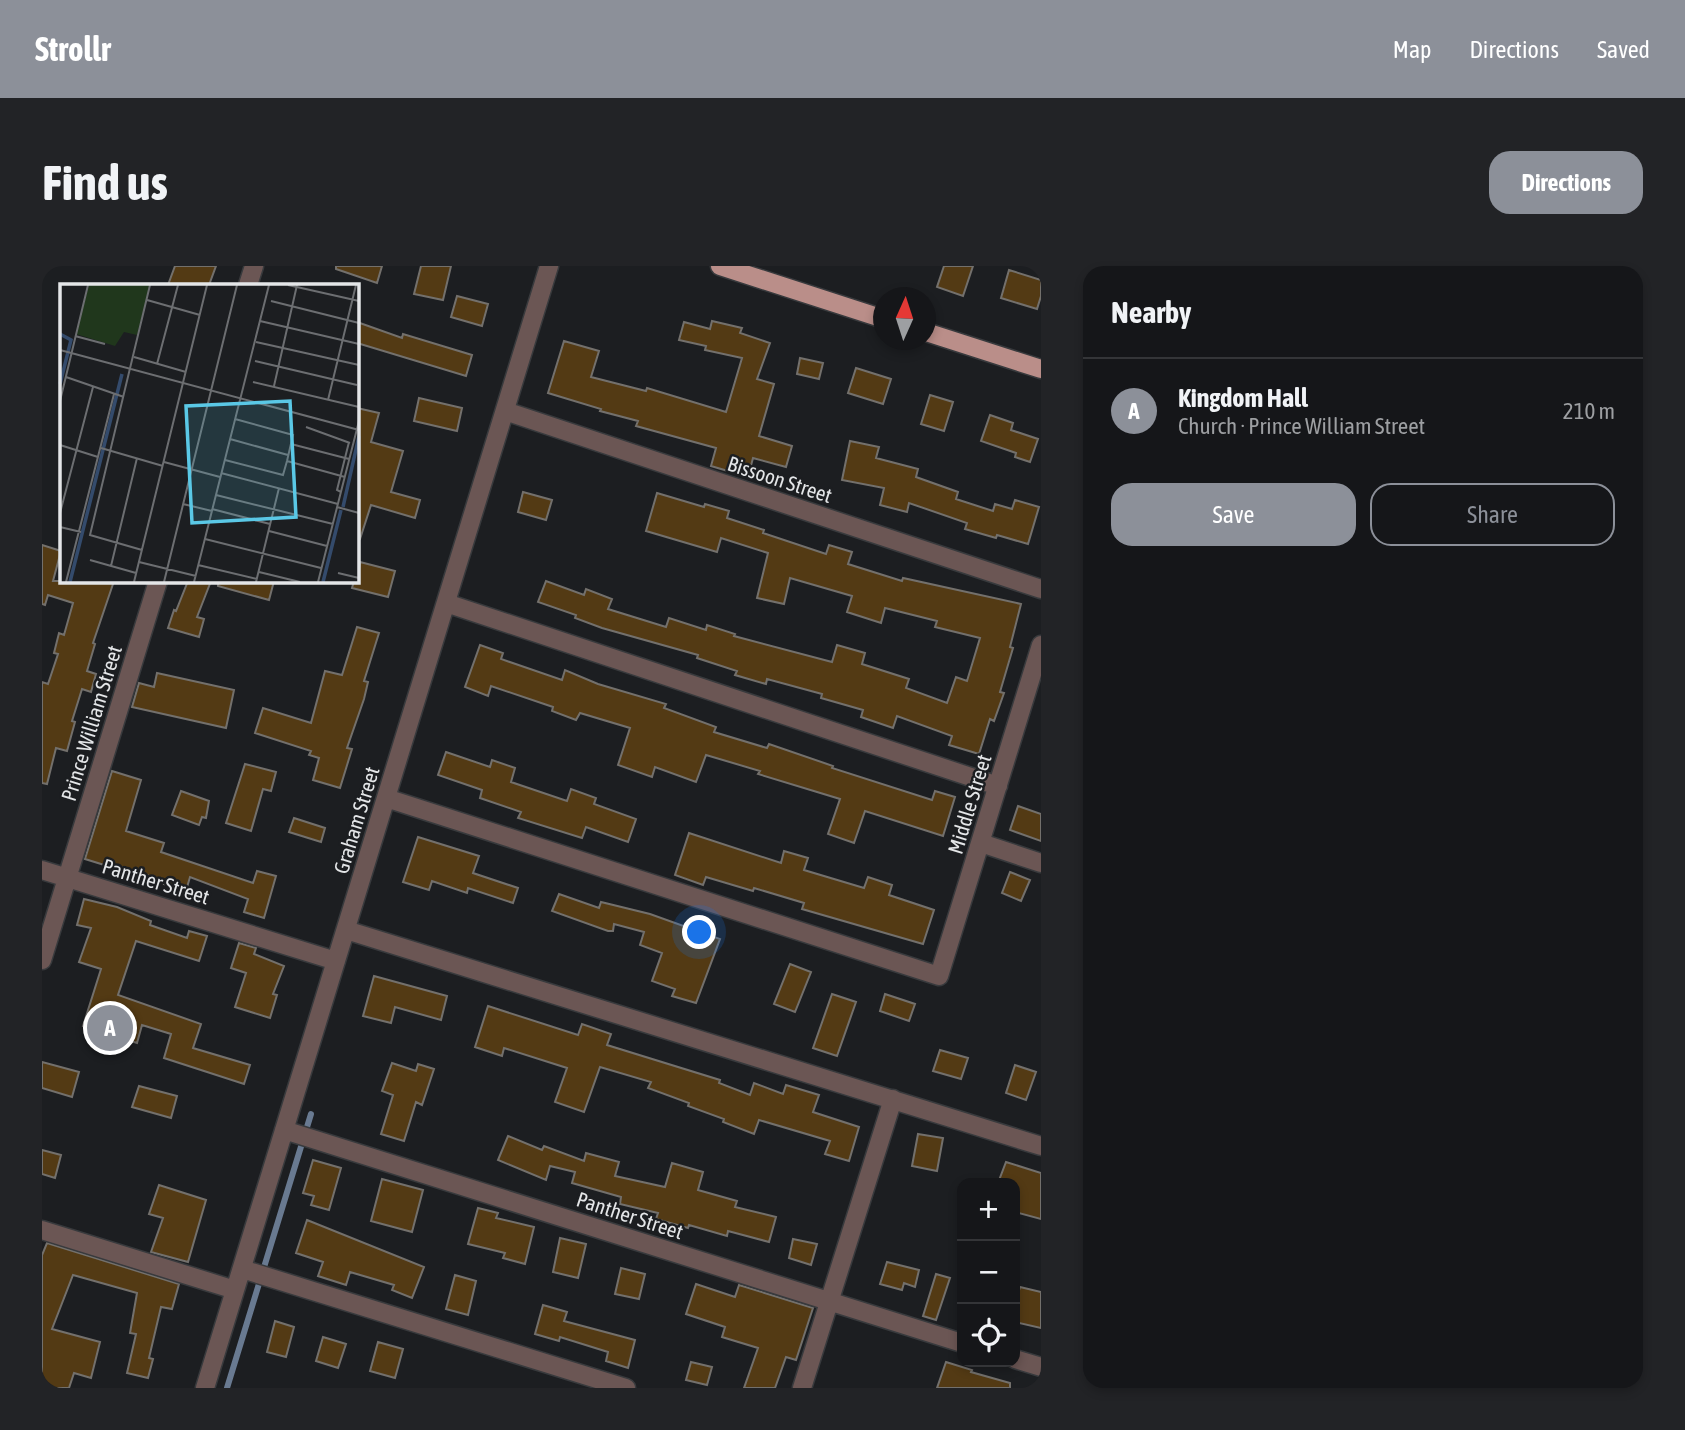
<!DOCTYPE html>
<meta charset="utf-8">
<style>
:root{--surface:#151619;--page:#222326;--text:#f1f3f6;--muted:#9d9fa2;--line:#343538;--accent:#8c9099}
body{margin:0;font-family:"Asap Condensed",sans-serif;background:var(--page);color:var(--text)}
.controls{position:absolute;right:21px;bottom:21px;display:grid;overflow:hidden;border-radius:14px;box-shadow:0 4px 10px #0003}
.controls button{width:63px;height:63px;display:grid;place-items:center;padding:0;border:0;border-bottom:2px solid var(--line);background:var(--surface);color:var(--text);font:35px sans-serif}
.compass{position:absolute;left:831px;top:21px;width:63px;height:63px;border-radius:50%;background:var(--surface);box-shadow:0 4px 10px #0003;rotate:3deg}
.you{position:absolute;left:658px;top:667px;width:24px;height:24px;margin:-18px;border:5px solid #fff;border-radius:50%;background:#1a73e8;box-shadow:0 0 0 10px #1a73e833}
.badge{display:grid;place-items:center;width:46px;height:46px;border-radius:50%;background:var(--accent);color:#fff;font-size:23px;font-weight:700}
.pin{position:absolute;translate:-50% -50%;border:4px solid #fff;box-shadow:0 2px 7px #0006}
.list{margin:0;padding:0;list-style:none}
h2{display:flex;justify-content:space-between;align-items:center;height:91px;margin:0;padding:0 28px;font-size:30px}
h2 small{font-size:23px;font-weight:400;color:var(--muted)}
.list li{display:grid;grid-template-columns:46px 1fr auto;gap:21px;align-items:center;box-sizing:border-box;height:105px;padding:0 28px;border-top:2px solid var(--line)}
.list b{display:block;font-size:26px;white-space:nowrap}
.list p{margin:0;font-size:23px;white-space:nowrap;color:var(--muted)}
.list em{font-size:23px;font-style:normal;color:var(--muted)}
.actions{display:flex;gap:14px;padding:21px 28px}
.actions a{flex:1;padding:16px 0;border:2px solid var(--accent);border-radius:21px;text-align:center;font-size:24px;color:var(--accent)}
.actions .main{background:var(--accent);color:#fff}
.icon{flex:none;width:38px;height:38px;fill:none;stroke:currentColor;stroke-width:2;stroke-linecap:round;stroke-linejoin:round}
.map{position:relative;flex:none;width:999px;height:1122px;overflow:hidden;border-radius:21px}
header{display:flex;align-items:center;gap:42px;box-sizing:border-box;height:98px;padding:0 35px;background:var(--accent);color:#fff}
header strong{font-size:33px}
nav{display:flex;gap:38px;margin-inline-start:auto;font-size:24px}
.intro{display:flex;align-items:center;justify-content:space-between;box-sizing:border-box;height:168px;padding:0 42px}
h1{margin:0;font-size:49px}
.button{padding:18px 32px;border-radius:21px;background:var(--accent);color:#fff;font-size:24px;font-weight:700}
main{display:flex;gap:42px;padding:0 42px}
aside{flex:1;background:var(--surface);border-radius:21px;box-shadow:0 4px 10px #0003}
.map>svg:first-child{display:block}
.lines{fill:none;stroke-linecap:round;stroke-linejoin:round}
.stream{stroke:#697a91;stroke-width:6}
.building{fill:#533a14;stroke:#73706c;stroke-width:2}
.minor-casing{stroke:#383a3d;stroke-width:21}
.major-casing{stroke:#383a3d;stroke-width:21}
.minor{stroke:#6b5654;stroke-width:18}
.major{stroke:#ba8e89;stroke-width:18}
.labels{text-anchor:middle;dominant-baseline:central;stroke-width:5;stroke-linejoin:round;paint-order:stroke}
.street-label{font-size:21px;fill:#e4e6e8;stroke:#1c1e21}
.inset-river{fill:none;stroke:#344b6c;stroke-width:3.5}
.inset-road{fill:none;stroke:#6c6e71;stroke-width:2}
.view{fill:#5ac8e6;fill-opacity:0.15;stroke:#5ac8e6;stroke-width:3.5}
.inset-edge{fill:none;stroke:#e4e6e8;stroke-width:3.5}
</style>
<header>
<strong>Strollr</strong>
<nav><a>Map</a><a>Directions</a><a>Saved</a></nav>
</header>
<div class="intro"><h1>Find us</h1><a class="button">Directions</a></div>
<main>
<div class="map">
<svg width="999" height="1122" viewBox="0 0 999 1122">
<rect width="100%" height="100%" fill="#1c1e21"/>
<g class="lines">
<!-- stream -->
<path class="stream" d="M185 1122 269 848"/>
</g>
<!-- building -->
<path class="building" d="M133 0H174L167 19H126Z
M294 0H340L335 17 294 3Z
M379 0H409L401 34 372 28Z
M902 0H931L921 30 895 21Z
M967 4 999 14V30L995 43 959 32Z
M415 30 446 38 440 60 409 51Z
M670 55 700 62 698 67 728 77 715 113 732 118 717 170 750 180 744 201 711 192 706 211 669 200 674 182 594 160 596 155 558 145 559 143 506 127 522 75 557 85 549 111 604 125 605 122 684 146 700 92 663 84 664 80 637 74 642 56 668 63Z
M315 56 360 72 361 68 430 89 424 110 315 77Z
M758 92 781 97 777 113 755 108Z
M814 102 849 113 841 138 806 127Z
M888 129 911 136 902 165 879 158Z
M377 132 420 142 415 165 372 155Z
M315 142 337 147 329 176 361 185 349 226 378 234 373 252 329 239 318 273 315 272Z
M948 149 971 157 969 164 996 173 988 196 973 191 974 187 939 175Z
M808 175 837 181 834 192 876 203 874 211 916 226 914 233 951 245 953 238 970 243 973 234 997 241 986 278 955 269 954 272 923 263 925 257 867 237 865 246 838 239 842 222 800 214Z
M481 226 510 234 504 254 476 246Z
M615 227 662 241 663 238 687 245 685 252 722 264 721 267 784 288 787 279 810 286 806 298 860 315 861 312 979 338 968 381 971 382 958 426 962 427 952 455 948 453 937 488 907 479 910 470 855 450 851 462 819 451 821 444 779 432 780 428 725 413 724 418 693 409 695 405 655 392 656 389 560 362 533 352 534 349 496 336 504 315 542 329 544 323 570 333 566 343 624 361 627 352 664 364 665 359 693 368 692 370 790 396 795 379 823 387 820 398 867 413 864 422 905 437 914 411 925 415 938 372 893 361 895 355 843 342 839 357 805 346 810 330 748 312 742 338 715 332 726 287 679 272 675 286 604 265Z
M0 279 19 285 11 315H72L51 377 53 378 45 405 54 408 49 426 40 423 30 455 33 456 25 485 14 482 5 518 0 517V416L6 418 16 388 12 387 17 367 22 369 31 337 6 329 3 339 0 338Z
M318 296 353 305 346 331 310 322 312 315H315Z
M146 315H169L155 351 162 353 157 371 126 362 132 344 134 345Z
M176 315H232L227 334 176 320Z
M315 361 337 367 322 415 326 416 322 433 305 482 310 483 298 522 271 514 277 492 267 489 269 485 213 467 221 442 269 457 283 405 300 409Z
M438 379 461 387 459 393 520 414 523 404 556 418 624 438 622 442 674 461 672 466 725 482 727 478 791 500 790 502 890 534 893 525 913 531 901 570 823 545 812 577 786 568 798 533 716 508 718 505 664 489 654 516 613 501 610 511 576 499 588 462 538 447 534 454 510 445 511 441 449 420 446 430 423 421Z
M115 407 192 424 184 462 90 441 97 417 112 421Z
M404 486 448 501 450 494 473 502 469 516 525 535 529 523 554 532 552 538 594 553 586 576 544 561 540 572 476 552 479 546 438 532 440 524 396 509Z
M203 498 234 506 229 525 221 523 209 565 184 557Z
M70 505 99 514 84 565 122 577 119 586 211 617 215 605 234 610 222 652 202 646 206 633 148 611 144 625 122 618 123 615 73 599 72 602 43 593Z
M139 525 167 535 164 552 160 551 157 559 130 549Z
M976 540 999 548V575L968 564Z
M252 552 283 562 279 576 247 566Z
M647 567 739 597 742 585 766 592 762 604 822 622 826 611 850 619 847 629 892 644 881 678 760 643 762 637 712 622 711 625 664 611 661 619 633 609Z
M376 571 437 590 431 607 476 622 471 637 426 622 425 627 390 615 387 624 361 616Z
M968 606 988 614 979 635 960 627Z
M517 628 557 642 559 636 608 648 678 673 654 737 630 730 633 723 610 715 620 687 598 679 602 666 572 658 571 665H566L510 645Z
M42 633 75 641 109 655 108 659 145 672 147 665 165 670 157 695 94 675 76 729 159 758 151 782 208 799 202 818 122 792 129 768 100 759 95 777 41 760 59 703 37 696 49 662 35 659Z
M197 677 214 682 212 688 242 700 231 728 235 729 228 752 193 741 204 707 189 702Z
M748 698 769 706 753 746 732 738Z
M332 710 405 730 399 754 353 741 349 757 321 750Z
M790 728 814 736 795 790 771 782Z
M843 728 873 738 867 755 838 745Z
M446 740 536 769 540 758 569 768 565 779 678 814 677 817 708 829 712 817 741 828 744 819 777 829 771 846 817 861 807 895 783 888 788 875 717 854 712 868 681 856 682 853 646 840 647 837 606 822 609 816 558 801 542 846 513 836 525 802 462 782 460 790 433 781Z
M898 784 926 792 919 813 891 805Z
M0 796 37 806 30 831 0 822Z
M350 797 374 805 376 798 392 803 380 839 374 836 362 875 339 868 351 829 340 825Z
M973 799 994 806 984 834 964 827Z
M97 820 135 830 129 852 90 841Z
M876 868 901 872 895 905 870 900Z
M466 870 500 884 502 880 542 895 544 887 577 896 573 910 623 921 630 897 661 906 656 924 695 935 693 941 734 951 727 976 686 965 685 970 647 959 646 962 614 953 616 947 578 938 579 931 530 917 533 906 508 900 504 914 456 894Z
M0 884 19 889 13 912 0 908Z
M271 894 299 902 287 944 269 939 272 930 261 927Z
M964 896 999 907V953L973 946V917H956Z
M340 913 381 924 370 966 329 955Z
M117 919 164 934 146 996 109 986 121 952 107 948Z
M436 942 456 947 454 952 492 961 483 998 461 992 463 987 426 978Z
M265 954 382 1001 370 1032 350 1024 352 1019 308 1006 304 1019 276 1010 281 996 254 987Z
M518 972 544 978 536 1012 511 1006Z
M751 973 775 978 769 999 747 992Z
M5 977 137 1018 130 1043 119 1041 107 1092 111 1093 106 1112 85 1107 94 1068 88 1067 95 1027 31 1009 10 1063 58 1076 49 1112 32 1107 27 1122H0V989Z
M845 996 877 1004 873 1021 862 1017 860 1024 838 1018Z
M579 1002 603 1008 597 1033 573 1028Z
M894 1008 908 1012 894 1054 881 1050Z
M413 1009 434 1015 426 1049 404 1043Z
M654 1018 693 1031 697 1019 771 1042 754 1094 744 1091 733 1122H702L716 1082 680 1071 683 1061 644 1048Z
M978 1021 999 1026V1062L973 1056V1028H976Z
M501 1039 525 1046 522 1055 593 1074 586 1102 564 1095 566 1086 518 1071 517 1075 493 1068Z
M233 1055 252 1061 244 1091 225 1086Z
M281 1071 304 1078 296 1102 274 1095Z
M336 1076 361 1083 353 1112 328 1105Z
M649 1096 670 1101 665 1119 644 1114Z
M904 1096 930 1104 929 1106 968 1117V1122H895Z"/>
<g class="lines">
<!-- minor casing -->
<g class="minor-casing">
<path id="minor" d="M206 19 212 0
M463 145 999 323
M404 337 956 520
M344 532 897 710 999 379
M939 577 999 597
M0 604 294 695
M304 664 999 880
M0 694 116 315
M242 864 920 1077
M0 964 193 1024
M200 1003 584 1122
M973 1093 999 1101
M163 1122 507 0
M760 1122 851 833"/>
</g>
<!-- major casing -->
<g class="major-casing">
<path id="major" d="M678 0 842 53
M884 66 999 103"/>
</g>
<!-- minor -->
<use href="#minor" class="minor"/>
<!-- major -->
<use href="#major" class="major"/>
</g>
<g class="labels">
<!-- street labels -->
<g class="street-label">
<text transform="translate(738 213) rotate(18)">Bissoon Street</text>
<text transform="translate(49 457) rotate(-73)">Prince William Street</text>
<text transform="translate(927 538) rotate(-73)">Middle Street</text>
<text transform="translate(314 554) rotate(-73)">Graham Street</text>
<text transform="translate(114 615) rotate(17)">Panther Street</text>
<text transform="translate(588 949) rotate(18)">Panther Street</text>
</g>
</g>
<!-- overview -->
<g transform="translate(18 18)">
<rect width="299" height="299" fill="#1c1e21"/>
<path d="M29 1H90L77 51 64 48 55 62 16 50Z" fill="#20371c"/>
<path class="inset-river" d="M0 50 11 56 0 100M283 223 299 152M10 298 62 90M263 298 281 226"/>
<path class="inset-road" d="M228 1 299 17M87 16 140 31M211 17 299 39M200 37 299 60M15 52 45 60M196 58 299 81M0 66 299 146M74 73 126 88M195 77 297 101M97 80 118 1M6 93 64 113M193 98 299 123M214 102 237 1M268 116 296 1M0 117 28 1M246 143 290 159M170 155 228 171M231 160 289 175M0 161 38 173M41 164 103 182M165 176 223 191 227 177 233 151 175 135M227 177 285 193M104 178 160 193M161 189 278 220M281 208 277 206 289 158M156 211 273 240M123 220 152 227M277 223 299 229M152 225 210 240M0 229 33 103M0 243 21 248M209 247 267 262M145 255 261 284M82 266 30 251 90 1M30 276 76 289M79 278 136 292M138 281 197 295M51 282 77 174M199 288 240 298M278 289 299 294M6 298 54 110M74 298 147 1M104 298 177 1M134 298 209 1M196 298 219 204M258 298 299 137"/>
<path class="view" d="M230 117 236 233 132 239 126 122Z"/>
<rect width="299" height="299" class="inset-edge"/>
</g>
</svg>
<div class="controls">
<button>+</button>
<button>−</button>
<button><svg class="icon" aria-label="locate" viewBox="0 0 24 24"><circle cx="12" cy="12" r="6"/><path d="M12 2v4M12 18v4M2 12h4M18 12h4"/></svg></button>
</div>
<svg class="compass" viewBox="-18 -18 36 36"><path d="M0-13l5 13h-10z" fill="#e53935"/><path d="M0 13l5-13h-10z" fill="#9d9fa2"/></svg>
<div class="you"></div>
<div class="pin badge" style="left:68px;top:762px">A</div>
</div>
<aside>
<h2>Nearby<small></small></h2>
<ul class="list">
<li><span class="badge">A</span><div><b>Kingdom Hall</b><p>Church · Prince William Street</p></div><em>210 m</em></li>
</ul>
<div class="actions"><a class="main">Save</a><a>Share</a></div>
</aside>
</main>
